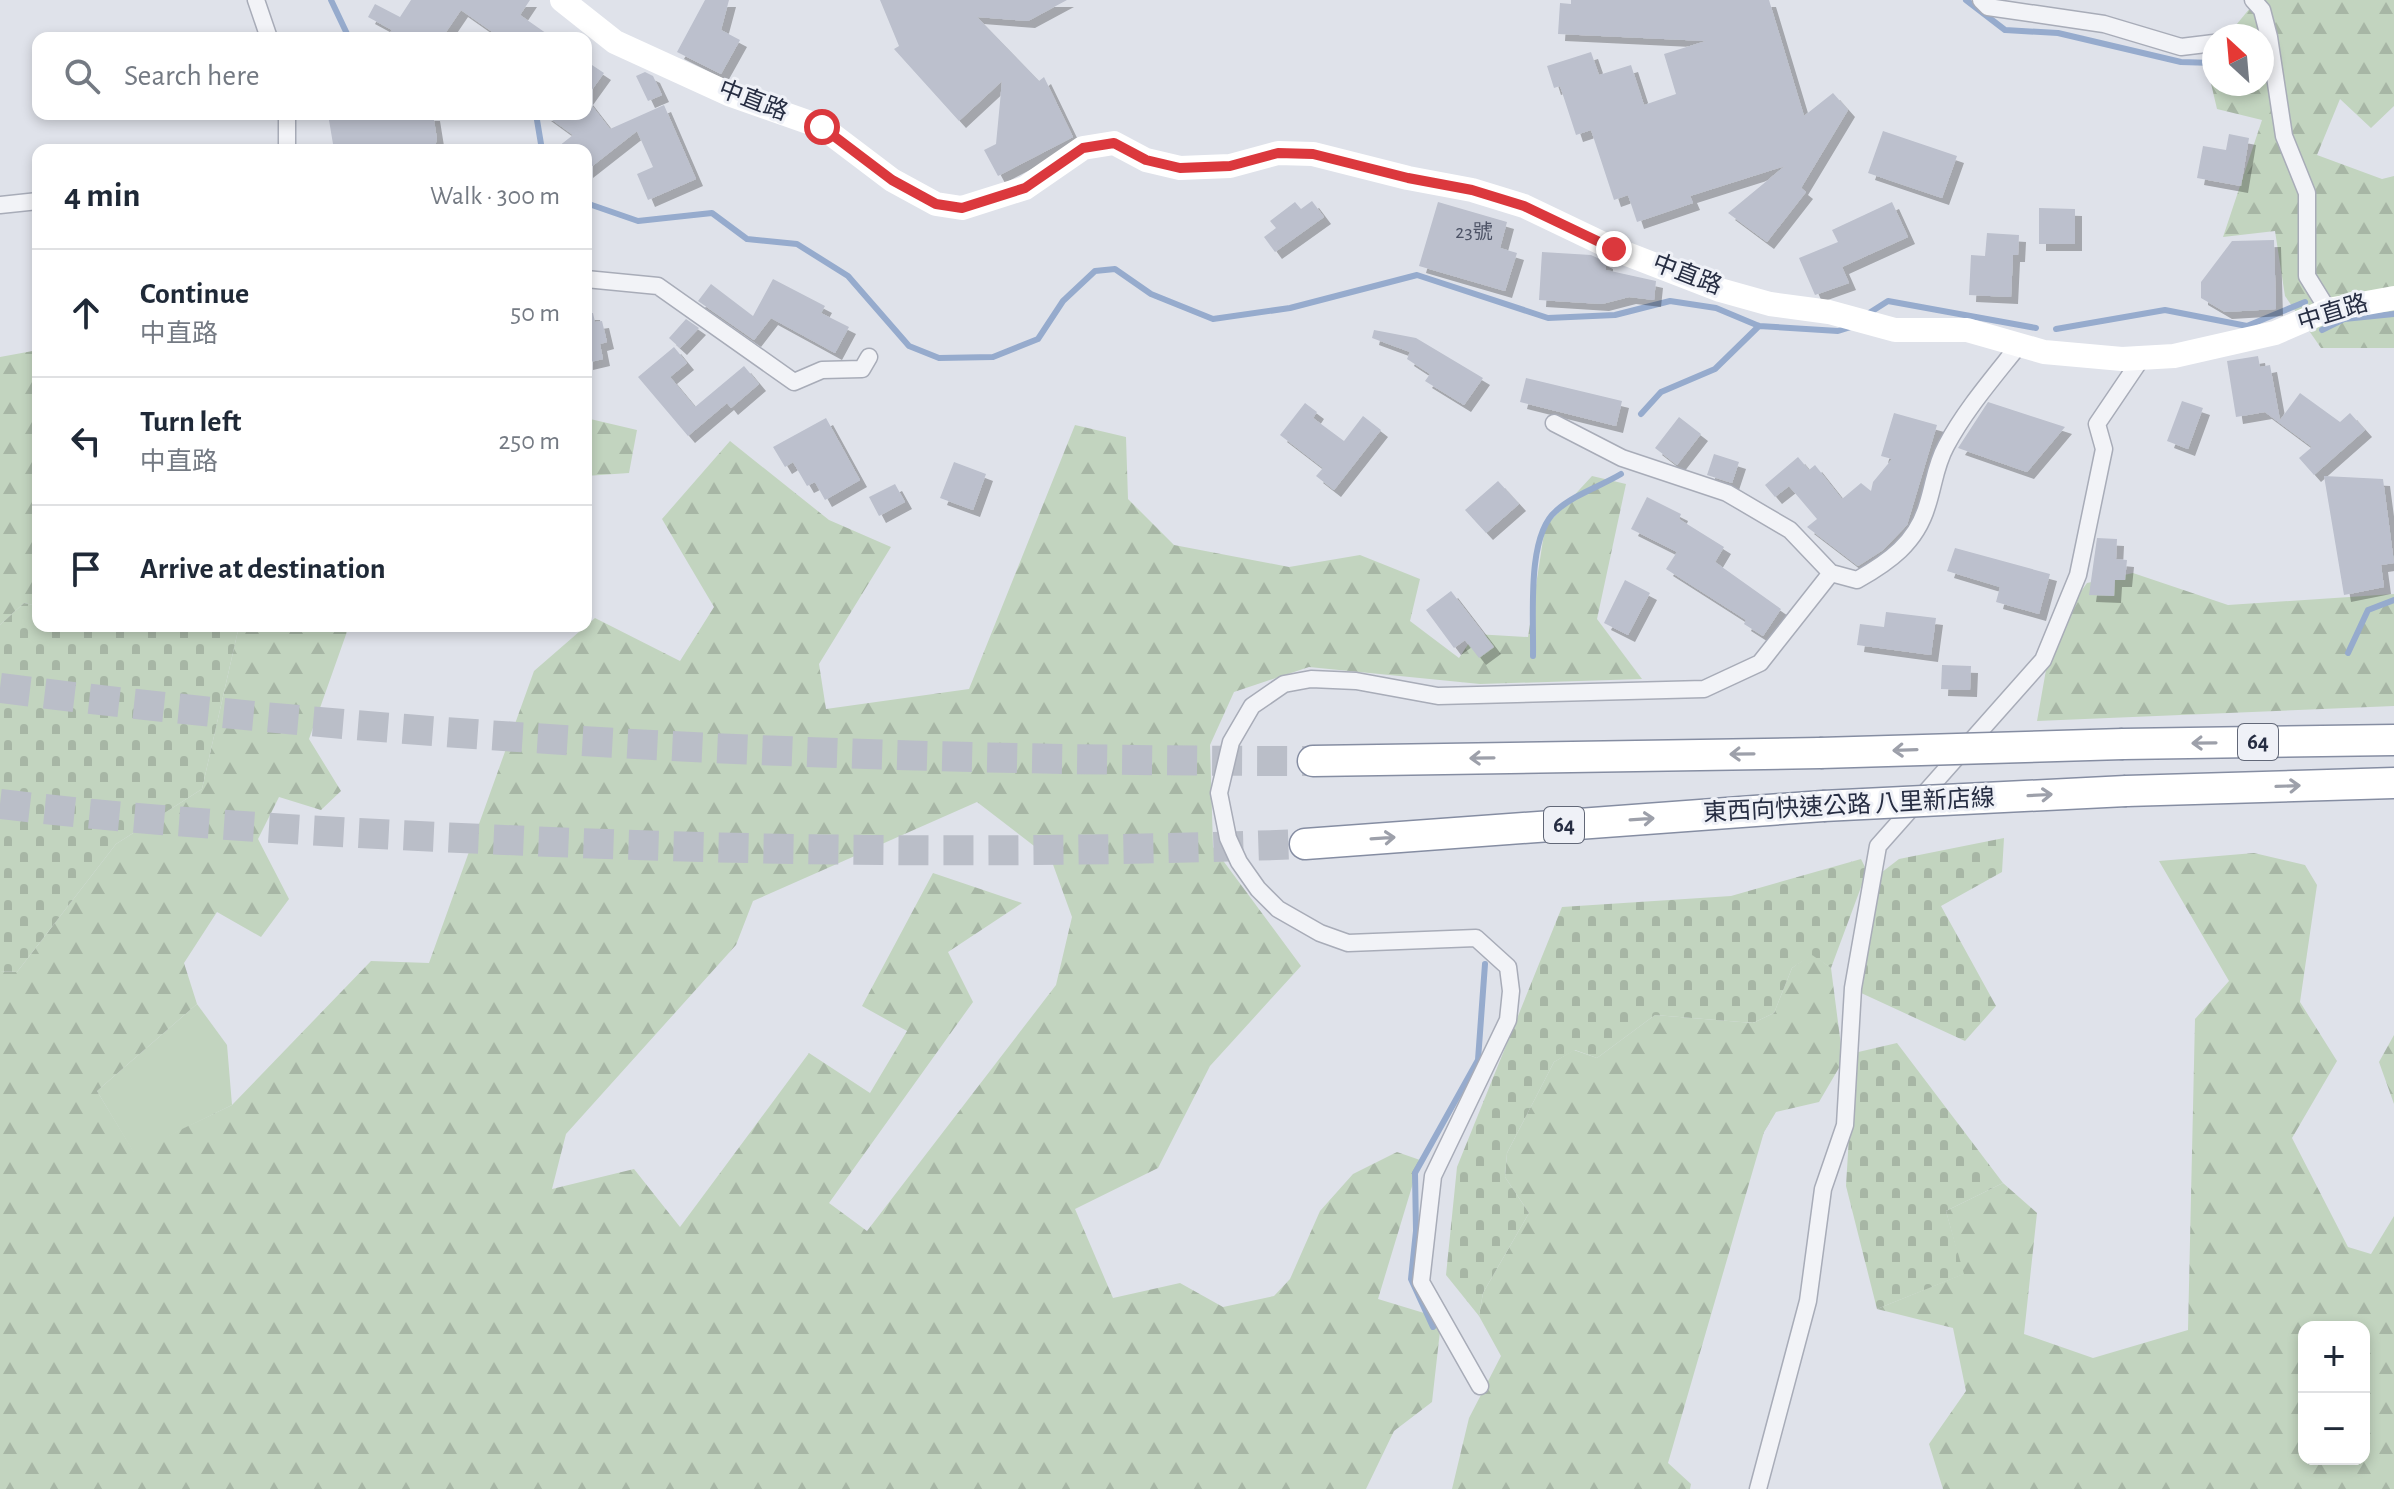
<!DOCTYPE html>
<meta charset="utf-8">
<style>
:root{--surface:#fff;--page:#f6f6f7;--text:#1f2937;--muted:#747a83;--line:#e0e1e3}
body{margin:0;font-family:"Alegreya Sans","Noto Sans TC",sans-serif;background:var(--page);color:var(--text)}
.controls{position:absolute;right:24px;bottom:24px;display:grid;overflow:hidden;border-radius:16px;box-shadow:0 4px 12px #0003}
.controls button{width:72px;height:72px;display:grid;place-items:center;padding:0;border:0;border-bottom:2px solid var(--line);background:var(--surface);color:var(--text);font:40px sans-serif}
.compass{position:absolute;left:2202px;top:24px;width:72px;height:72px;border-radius:50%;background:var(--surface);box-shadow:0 4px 12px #0003;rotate:334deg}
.stop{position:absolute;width:24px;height:24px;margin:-18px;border:6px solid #db383d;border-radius:50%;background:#fff}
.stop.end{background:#db383d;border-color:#fff;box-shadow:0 2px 8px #0008}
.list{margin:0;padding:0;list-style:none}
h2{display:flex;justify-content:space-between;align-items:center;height:104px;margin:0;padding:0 32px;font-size:34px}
h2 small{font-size:26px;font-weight:400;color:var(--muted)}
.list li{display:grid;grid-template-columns:52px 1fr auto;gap:24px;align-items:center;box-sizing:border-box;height:128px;padding:0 32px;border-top:2px solid var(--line)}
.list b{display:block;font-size:30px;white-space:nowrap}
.list p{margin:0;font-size:26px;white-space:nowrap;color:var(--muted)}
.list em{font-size:26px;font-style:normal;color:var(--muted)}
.icon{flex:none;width:44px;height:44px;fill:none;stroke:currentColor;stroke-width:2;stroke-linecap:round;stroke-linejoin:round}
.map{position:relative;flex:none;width:2394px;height:1489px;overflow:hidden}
.search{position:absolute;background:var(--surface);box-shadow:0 4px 12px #0003;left:32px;top:32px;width:560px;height:88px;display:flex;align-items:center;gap:20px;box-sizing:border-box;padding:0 28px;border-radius:16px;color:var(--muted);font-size:30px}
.panel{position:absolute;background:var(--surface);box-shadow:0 4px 12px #0003;left:32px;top:144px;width:560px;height:488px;border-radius:16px}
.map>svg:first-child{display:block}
.grass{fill:#c2d4bf}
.forest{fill:url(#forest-firs);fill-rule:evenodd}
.cemetery{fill:url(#cemetery-stones)}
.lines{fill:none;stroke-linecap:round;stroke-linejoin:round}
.stream{stroke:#96abcd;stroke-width:6}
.building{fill:#bcc0cd;filter:url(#shadow)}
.highway-tunnel{stroke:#babec8;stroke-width:30;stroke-dasharray:30 15;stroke-linecap:butt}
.street-casing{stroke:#a8acb8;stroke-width:19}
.highway-casing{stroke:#858da2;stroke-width:33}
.street{stroke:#f2f3f7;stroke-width:16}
.secondary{stroke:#fff;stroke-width:24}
.highway{stroke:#fff;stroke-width:30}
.highway-bridge-casing{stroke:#858da2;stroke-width:33;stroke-linecap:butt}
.highway-bridge{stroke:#fff;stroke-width:30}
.oneway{stroke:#9da0aa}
.route{stroke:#db383d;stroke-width:10}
.labels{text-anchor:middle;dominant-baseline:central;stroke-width:6;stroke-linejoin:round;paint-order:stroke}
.number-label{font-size:20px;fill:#4c5265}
.shield{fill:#eff1f7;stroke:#626878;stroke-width:2}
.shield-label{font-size:22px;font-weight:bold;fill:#262d42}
.street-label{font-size:24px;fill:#262d42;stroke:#eff1f7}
</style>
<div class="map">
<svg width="2394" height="1489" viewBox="0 0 2394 1489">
<defs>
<pattern id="forest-firs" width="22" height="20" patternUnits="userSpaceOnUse" patternTransform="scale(2)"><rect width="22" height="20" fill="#c2d4bf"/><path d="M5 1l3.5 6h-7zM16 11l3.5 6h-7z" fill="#a7b6a5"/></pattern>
<pattern id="cemetery-stones" width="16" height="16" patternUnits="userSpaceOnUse" patternTransform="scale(2)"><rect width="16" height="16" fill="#c2d4bf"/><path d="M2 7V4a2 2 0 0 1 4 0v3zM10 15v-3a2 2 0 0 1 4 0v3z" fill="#a7b6a5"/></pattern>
<filter id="shadow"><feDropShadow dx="7" dy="7" stdDeviation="0" flood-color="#0004"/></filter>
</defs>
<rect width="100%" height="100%" fill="#dfe2ea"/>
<!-- grass -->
<path class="grass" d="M197 1004 227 1045 232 1105 134 1153 97 1091Z"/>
<!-- forest -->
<path class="forest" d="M2252 0H2394V106L2371 128 2340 99 2317 155 2382 179 2394 176V348H2321L2285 296 2275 231 2223 237 2262 120 2217 109 2206 62 2214 53V84H2262V36H2227L2255 2Z
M38 350V606L24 603 0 625V357Z
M586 418 637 430 629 473 586 476Z
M1075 425 1126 437 1128 499 1174 545 1289 567 1360 555 1420 579 1410 621 1459 658 1475 634 1528 637 1545 527 1592 476 1626 484 1597 619 1642 679 1480 684 1309 667 1234 692 1210 745 1213 847 1301 966 1210 1066 1158 1168 1075 1209 1113 1298 1180 1283 1223 1307 1274 1296 1290 1279 1320 1211 1353 1174 1397 1152 1420 1160 1378 1299 1424 1313 1440 1331 1432 1402 1394 1431 1366 1489H0V971L17 972 116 844 202 789 239 626H349L309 739 341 791 321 810 279 797 258 839 289 899 261 937 217 912 184 963 197 1004 97 1091 134 1152 232 1105 371 961 429 963 534 671 595 618 680 661 714 607 662 519 730 441 829 520 891 547 819 664 826 709 969 689ZM977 802 1051 859 1072 917 1056 985 867 1231 829 1203 973 1002 948 952 1022 903 933 873 862 1006 907 1031 870 1093 809 1053 680 1227 634 1169 552 1189 566 1134 736 945 753 901Z
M2133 573 2228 605 2394 594V706L2037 721 2053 630 2087 583Z
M2254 853 2305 865 2317 885 2300 1002 2337 1061 2292 1138 2348 1247 2371 1254 2394 1216V1489H1943L1929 1444 1966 1391 1953 1328 1877 1309 1963 1274 1946 1211 2003 1183 2037 1213 2024 1334 2093 1358 2188 1330 2195 1019 2229 981 2159 861ZM2304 1327H2364V1459H2304Z
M1812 954 1831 968 1843 1061 1819 1102 1776 1112 1764 1132 1668 1463 1691 1484 1690 1489H1452L1469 1418 1501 1356 1479 1316 1483 1293 1529 1213 1505 1177 1507 1153 1554 1062 1574 1050 1597 1058 1655 1015 1753 1023 1774 1013 1792 968Z
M2394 1035V1104L2379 1062Z"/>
<!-- cemetery -->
<path class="cemetery" d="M24 603 38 606V626H239L202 789 116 844 17 972 0 971V625Z
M2004 838 2002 872 1941 906 1996 1006 1965 1041 1859 992 1877 876 1899 859Z
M1861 859 1867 871 1831 968 1812 955 1792 968 1774 1013 1753 1023 1655 1015 1597 1058 1575 1050 1554 1062 1507 1153 1505 1177 1529 1213 1483 1293 1479 1316 1446 1275 1457 1167 1562 907 1731 896Z
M1897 1043 2003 1183 1946 1211 1964 1274 1877 1309 1846 1186 1854 1053Z"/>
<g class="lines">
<!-- stream -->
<path class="stream" d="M331 0 349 38
M1966 0 2005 30 2058 33 2181 62 2214 63
M536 114 542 150
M586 203 638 221 712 213 747 239 797 244 848 276 909 346 939 358 993 357 1038 339 1063 301 1095 271 1115 269 1151 294 1213 319 1290 308 1417 275 1548 318 1615 315 1670 301 1716 308 1759 326 1838 331 1851 327
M1866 315 1888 301 2036 328
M2056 329 2165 310 2247 326 2305 302
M2322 330 2344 319 2394 314
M1641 414 1661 392 1715 369 1759 326
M2348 653 2368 610 2394 600
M1533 656C1534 619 1526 536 1556 511 1573 495 1601 486 1621 474
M1433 1327 1411 1279 1416 1231 1415 1173 1478 1060 1485 964"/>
</g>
<!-- building -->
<path class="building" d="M411 0H530L520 15 553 38H501L461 10 442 38H386L392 30 368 17 375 4 400 17Z
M705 0H729L721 30 740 40 721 74 677 52Z
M880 0H1067L1028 21 977 17 1039 81 1044 77 1073 137 998 176 984 150 996 144 1002 81 959 121 894 49 899 46Z
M1571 0H1769L1804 116 1833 93 1848 110 1801 188 1806 192 1767 242 1728 213 1785 166 1690 196 1693 203 1637 222 1628 195 1614 200 1591 130 1576 135 1560 86 1554 88 1547 66 1591 52 1599 75 1631 65 1644 105 1676 94 1664 54 1706 41 1558 34 1560 3 1571 4Z
M586 61 604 73 586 98 610 129 664 105 696 179 648 200 637 174 653 167 637 131 586 171V150H554L573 135 544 114H586Z
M645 72 653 76 662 95 648 101 636 76Z
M328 114H433L437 139 434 150H334Z
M1883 131 1957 156 1942 198 1868 173Z
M2229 134 2249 138 2241 186 2197 178 2203 146 2226 150Z
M1312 201 1324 217 1275 252 1264 237 1276 228 1270 221 1295 202 1301 209Z
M1438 202 1507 222 1500 248 1517 253 1505 291 1419 266Z
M1892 202 1908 237 1842 267 1849 283 1815 295 1799 258 1838 242 1832 230Z
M2039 208 2075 209V244H2039Z
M1987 233 2019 235 2018 255H2013L2011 297 1969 295 1971 255 1985 256Z
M2274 240 2276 309 2225 312 2201 298V282L2232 241Z
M1542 252 1591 255 1606 262V270L1656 281 1654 300 1629 297 1602 304 1539 300Z
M773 279 825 306 821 313 849 327 835 353 771 318 754 340 698 301 711 284 753 316Z
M586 313H593L595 322 602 321 607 342 600 344 603 359 586 363Z
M686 319 699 328 680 348 669 338Z
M1374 330 1416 338 1483 378 1464 405 1425 381 1430 374 1407 359 1410 352 1372 338Z
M674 347 687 363 670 377 695 407 744 366 759 384 731 408 727 403 688 436 638 377Z
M2258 356 2260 367 2270 365 2280 420 2300 393 2340 422 2350 413 2365 430 2314 475 2299 458 2312 447 2265 412 2236 417 2227 361Z
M1526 378 1622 401 1616 426 1520 402Z
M2182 401 2203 408 2188 449 2167 441Z
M1988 402 2065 427 2027 472 1958 448Z
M1305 403 1317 412 1313 418 1344 441 1363 416 1381 430 1334 490 1316 476 1323 468 1280 435Z
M1894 413 1937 425 1907 525 1883 550 1858 566 1807 527 1817 519 1789 486 1775 497 1765 485 1798 457 1809 470 1815 465 1842 499 1861 483 1871 491 1873 482 1892 459 1881 456Z
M1679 417 1701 434 1677 465 1655 448Z
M826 418 860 480 825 500 815 482 807 486 793 462 785 467 773 447Z
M1714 454 1739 462 1732 483 1707 475Z
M954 462 986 474 973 510 940 498Z
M2324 476 2383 479 2394 563 2381 565 2384 587 2344 595Z
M1498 481 1519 504 1486 533 1465 510Z
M895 484 905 502 879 516 869 497Z
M1647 497 1681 514 1679 519 1724 547 1715 562 1781 609 1763 636 1744 624 1746 620 1666 569 1677 552 1631 529Z
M2097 538 2117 539 2116 559 2127 560 2125 580H2115L2114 596 2089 595Z
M1955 548 2050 574 2039 614 1996 602 2000 587 1947 571Z
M1625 580 1650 593 1628 635 1604 623Z
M1451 591 1494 647 1479 658 1465 640 1454 648 1426 610Z
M1886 612 1936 618 1931 655 1857 645 1860 624 1884 627Z
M1942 665 1971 666 1970 690 1941 689Z"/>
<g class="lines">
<!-- highway-tunnel -->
<path class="highway-tunnel" d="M0 688C436 743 874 761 1313 761
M0 804C161 823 323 832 485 839 759 852 1031 854 1305 844"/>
<!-- street casing -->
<g class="street-casing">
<path id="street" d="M256 0 269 38
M1981 0 1988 7 2104 24 2181 47 2214 43
M2253 0 2262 10 2269 37 2284 136 2307 193V276L2328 310
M287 114V150
M0 205 38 201
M586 279 658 286 794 382 822 370 862 369 869 357
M1554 423 1622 458 1727 493 1790 530 1831 573 1857 580C1889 562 1916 543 1927 506 1934 485 1935 466 1946 446 1965 410 1993 378 2019 345
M1480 1386 1421 1282 1433 1176 1508 1020 1511 991 1508 967 1476 938 1348 943 1320 933 1278 909 1258 889 1239 862 1228 838 1219 793 1231 742 1252 706 1284 684 1311 679 1356 681 1438 696 1704 689 1760 663 1831 573
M1758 1489 1808 1301 1823 1189 1845 1125 1853 988 1878 846 2043 660 2078 575 2104 449 2097 424 2141 359 2149 358"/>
</g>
<!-- highway casing -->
<g class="highway-casing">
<path id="highway" d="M2123 744 2394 740
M1313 761 1820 753
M2126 791 2394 783
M1305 844 1823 806"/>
</g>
<!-- street -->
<use href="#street" class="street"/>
<!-- secondary -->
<path class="secondary" d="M562 0 615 42 731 95 822 127 892 180 936 204 962 208 1025 188 1083 148 1114 143 1146 160 1180 168 1230 166 1278 153 1313 154 1408 178 1472 190 1524 206 1614 249 1720 290 1770 304 1829 312 1895 330H1967L2044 352 2122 359 2174 356 2275 333 2328 310 2394 298"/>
<!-- highway -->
<use href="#highway" class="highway"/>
<!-- highway-bridge casing -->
<g class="highway-bridge-casing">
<path id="highway-bridge" d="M1820 753 2123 744
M1823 806 2126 791"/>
</g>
<!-- highway-bridge -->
<use href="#highway-bridge" class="highway-bridge"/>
</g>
<!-- one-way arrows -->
<defs><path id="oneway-shaft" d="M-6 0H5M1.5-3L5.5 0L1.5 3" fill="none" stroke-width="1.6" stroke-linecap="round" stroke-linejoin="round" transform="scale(2)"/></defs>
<g class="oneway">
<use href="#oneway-shaft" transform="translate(2204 743) rotate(179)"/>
<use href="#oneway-shaft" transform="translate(1905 750) rotate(178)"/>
<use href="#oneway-shaft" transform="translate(1742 754) rotate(179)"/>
<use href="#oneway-shaft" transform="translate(1482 758) rotate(179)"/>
<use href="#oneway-shaft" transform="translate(2288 786) rotate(-2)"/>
<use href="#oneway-shaft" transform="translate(2040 795) rotate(-3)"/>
<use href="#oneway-shaft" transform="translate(1642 819) rotate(-4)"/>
<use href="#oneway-shaft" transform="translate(1383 838) rotate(-4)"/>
</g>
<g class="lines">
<!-- route -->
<path class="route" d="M822 127 892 180 936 204 962 208 1025 188 1083 148 1114 143 1146 160 1180 168 1230 166 1278 153 1313 154 1408 178 1472 190 1524 206 1614 249"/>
</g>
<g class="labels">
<!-- number labels -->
<g class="number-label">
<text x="1474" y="232">23號</text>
</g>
<!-- shield labels -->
<g class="shield">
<rect x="2238" y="724" width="40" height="36" rx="6"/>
<rect x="1544" y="807" width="40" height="36" rx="6"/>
</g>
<g class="shield-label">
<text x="2258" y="742">64</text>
<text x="1564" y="825">64</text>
</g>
<!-- street labels -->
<g class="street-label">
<text transform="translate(753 101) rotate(21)">中直路</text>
<text transform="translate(1687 275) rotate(21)">中直路</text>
<text transform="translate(2333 313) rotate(-17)">中直路</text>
<text transform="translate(1849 806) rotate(-3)">東西向快速公路 八里新店線</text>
</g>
</g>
</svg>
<div class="controls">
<button>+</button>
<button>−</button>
</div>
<svg class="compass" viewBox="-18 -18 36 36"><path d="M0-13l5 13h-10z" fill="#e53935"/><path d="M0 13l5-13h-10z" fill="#747a83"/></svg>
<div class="stop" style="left:822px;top:127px"></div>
<div class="stop end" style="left:1614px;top:249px"></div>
<div class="search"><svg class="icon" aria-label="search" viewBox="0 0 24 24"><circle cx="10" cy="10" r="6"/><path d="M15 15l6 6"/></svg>Search here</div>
<section class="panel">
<h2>4 min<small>Walk · 300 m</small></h2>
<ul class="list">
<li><svg class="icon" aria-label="ahead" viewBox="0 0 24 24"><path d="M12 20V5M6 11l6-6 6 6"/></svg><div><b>Continue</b><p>中直路</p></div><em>50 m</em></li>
<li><svg class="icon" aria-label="left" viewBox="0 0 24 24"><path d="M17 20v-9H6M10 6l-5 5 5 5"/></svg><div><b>Turn left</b><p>中直路</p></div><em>250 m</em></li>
<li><svg class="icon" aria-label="arrive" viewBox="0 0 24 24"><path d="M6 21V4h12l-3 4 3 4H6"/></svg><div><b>Arrive at destination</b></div></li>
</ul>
</section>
</div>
